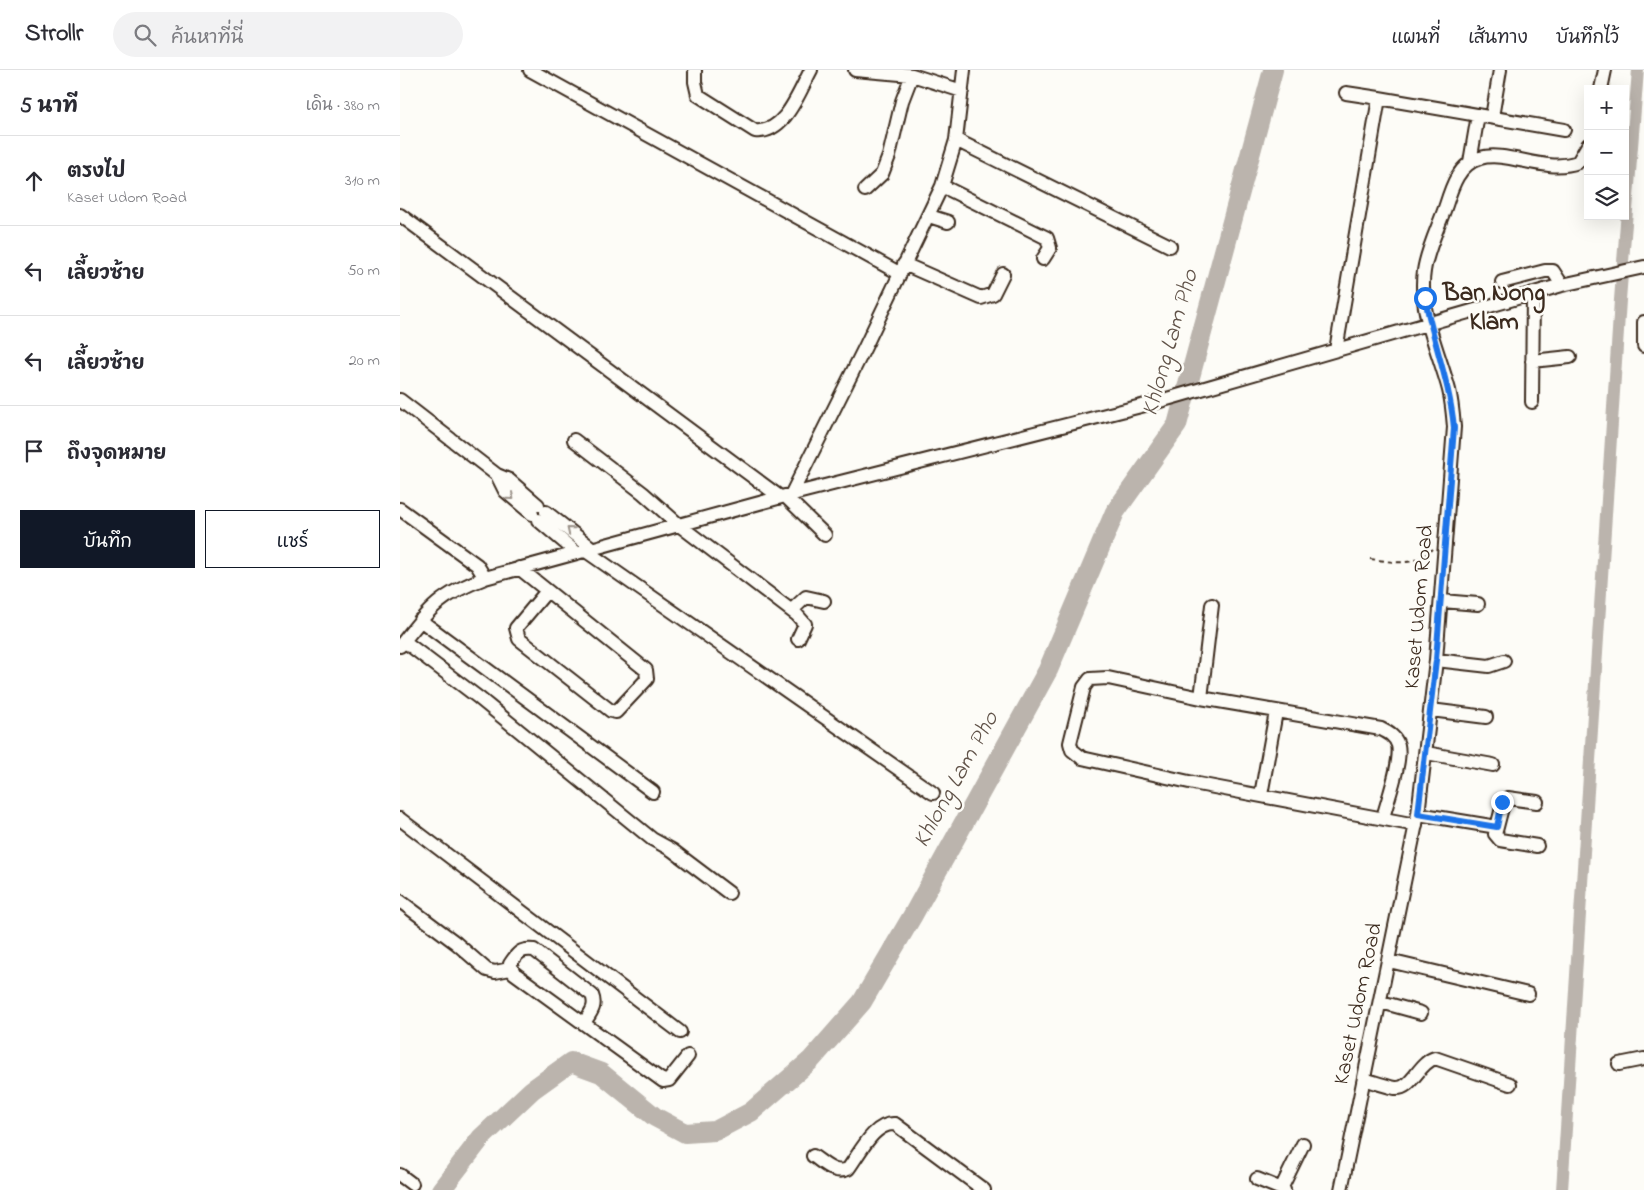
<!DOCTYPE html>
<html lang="th">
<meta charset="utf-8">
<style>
:root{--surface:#fff;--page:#f2f2f3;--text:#2b2b33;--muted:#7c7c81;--line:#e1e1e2;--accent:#111827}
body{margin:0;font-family:"Indie Flower","Playpen Sans Thai",sans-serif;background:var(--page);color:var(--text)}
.controls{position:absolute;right:15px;top:15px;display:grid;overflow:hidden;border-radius:0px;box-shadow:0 5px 20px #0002}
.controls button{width:45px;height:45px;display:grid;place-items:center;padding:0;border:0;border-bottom:1px solid var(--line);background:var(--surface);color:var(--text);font:25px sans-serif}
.stop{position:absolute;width:15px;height:15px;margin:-11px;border:4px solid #1a73e8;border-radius:50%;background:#fff}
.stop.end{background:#1a73e8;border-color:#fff;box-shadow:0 1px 5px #0008}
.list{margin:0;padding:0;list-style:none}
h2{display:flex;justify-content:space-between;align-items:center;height:65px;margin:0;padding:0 20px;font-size:21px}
h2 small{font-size:16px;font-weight:400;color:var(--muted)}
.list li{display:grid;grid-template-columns:32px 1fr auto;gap:15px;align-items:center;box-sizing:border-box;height:90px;padding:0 20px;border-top:1px solid var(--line)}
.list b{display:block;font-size:19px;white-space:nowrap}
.list p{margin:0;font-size:16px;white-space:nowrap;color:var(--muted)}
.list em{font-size:16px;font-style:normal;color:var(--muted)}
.actions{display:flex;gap:10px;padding:15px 20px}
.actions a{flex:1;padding:11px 0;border:1px solid var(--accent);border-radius:0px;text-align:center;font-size:18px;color:var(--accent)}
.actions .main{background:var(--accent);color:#fff}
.icon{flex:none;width:28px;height:28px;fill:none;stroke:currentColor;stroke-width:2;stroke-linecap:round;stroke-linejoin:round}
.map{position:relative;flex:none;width:1244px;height:1120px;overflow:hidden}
header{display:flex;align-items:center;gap:30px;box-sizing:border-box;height:70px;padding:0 25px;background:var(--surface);border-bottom:1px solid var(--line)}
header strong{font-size:24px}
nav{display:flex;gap:28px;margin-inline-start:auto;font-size:18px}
.search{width:350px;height:45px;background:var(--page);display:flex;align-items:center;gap:12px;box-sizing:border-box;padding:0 18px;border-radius:28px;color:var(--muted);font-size:19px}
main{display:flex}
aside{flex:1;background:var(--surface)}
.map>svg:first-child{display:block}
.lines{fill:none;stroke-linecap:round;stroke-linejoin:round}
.canal{stroke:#bbb4ad;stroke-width:12}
.river{stroke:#bbb4ad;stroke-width:20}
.minor-casing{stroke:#3b2a1e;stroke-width:16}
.path{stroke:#3b2a1e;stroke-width:2;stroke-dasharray:5 4;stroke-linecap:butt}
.minor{stroke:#fdfcf7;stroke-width:12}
.oneway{stroke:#9c938a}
.route{stroke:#1a73e8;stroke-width:6}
.labels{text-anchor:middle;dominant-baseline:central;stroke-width:5;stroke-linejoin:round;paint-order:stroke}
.street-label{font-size:22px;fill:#3b2a1e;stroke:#fdfcf7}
.water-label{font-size:24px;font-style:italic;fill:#615349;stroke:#fdfcf7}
.quarter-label{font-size:25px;font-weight:bold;fill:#3b2a1e;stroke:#fdfcf7}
</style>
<header>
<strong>Strollr</strong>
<div class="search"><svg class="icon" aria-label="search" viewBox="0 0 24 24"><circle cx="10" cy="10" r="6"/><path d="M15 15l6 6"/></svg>ค้นหาที่นี่</div>
<nav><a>แผนที่</a><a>เส้นทาง</a><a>บันทึกไว้</a></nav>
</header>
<main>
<aside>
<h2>5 นาที<small>เดิน · 380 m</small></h2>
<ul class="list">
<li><svg class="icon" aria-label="ahead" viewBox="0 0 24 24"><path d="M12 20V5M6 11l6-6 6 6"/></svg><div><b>ตรงไป</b><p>Kaset Udom Road</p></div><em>310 m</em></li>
<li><svg class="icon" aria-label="left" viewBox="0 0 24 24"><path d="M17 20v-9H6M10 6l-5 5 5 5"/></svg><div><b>เลี้ยวซ้าย</b></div><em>50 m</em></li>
<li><svg class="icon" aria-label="left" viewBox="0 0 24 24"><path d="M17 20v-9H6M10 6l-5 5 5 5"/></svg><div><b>เลี้ยวซ้าย</b></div><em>20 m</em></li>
<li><svg class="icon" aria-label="arrive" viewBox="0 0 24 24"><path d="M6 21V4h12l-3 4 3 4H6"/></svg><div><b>ถึงจุดหมาย</b></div></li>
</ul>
<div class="actions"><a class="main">บันทึก</a><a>แชร์</a></div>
</aside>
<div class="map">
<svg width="1244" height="1120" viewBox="0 0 1244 1120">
<rect width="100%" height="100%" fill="#fdfcf7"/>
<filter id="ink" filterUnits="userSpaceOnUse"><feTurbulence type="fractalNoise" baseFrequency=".02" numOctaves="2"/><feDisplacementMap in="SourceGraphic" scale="10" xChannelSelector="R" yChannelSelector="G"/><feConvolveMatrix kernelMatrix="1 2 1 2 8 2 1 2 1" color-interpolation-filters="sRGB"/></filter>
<g filter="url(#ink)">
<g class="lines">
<!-- canal -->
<path class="canal" d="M1162 1120 1220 230 1238 0"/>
<!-- river -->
<path class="river" d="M41 1120 81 1068 132 1020 171 992 201 1003 255 1047 285 1063 315 1061 351 1042 411 990 462 932 513 845 648 600 715 442 777 355 873 0"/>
<!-- minor casing -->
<g class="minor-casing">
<path id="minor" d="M130 0 499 203
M295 0V12L298 25 355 61C385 64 399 22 411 0
M455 0 512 5 562 21
M1201 19 1205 0
M979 28 1164 60
M1092 47 1100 0
M556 70 770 176
M1070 92 1078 45
M542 116 647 168 650 178 643 189
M465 120 482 104 489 86 502 31 512 5
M0 145 380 427
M529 146 548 152
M504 194 581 228 593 224 603 204
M1102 212 1145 201H1153L1162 215
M1244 252V276
M936 280 979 28 946 23
M1132 291 1170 287
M0 330 97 405 109 410 138 435
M1132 332 1133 223
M174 370 243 423 279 455 397 545 405 554 398 569
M97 405 105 421 132 444
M391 425 465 277 542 116 556 70 564 0
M385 426 425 465
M0 439 77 495 85 508
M146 442 193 479
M138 450 177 483
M186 481 533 723
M119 498 246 600 247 609 216 642 211 641 119 569 116 558 147 521
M1042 531 1078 534
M812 535 801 628 981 659C989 663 995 666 998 675 1002 692 987 731 983 748
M392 540 406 527 424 531
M20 550 253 722
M4 571 79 628 252 769 272 780 329 823
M0 576C29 539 39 525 85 508L385 426 753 333 1162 215 1244 197
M1036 590 1089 596 1104 591
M801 628 708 608 690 609 684 617 670 673 672 680 682 688 798 714 1016 755
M1031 640 1086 647
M1026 683 1093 695
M861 725 876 642
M1018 744 1097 757 1104 730 1108 728 1137 732
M0 749 280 962
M1097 757 1095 764 1100 770 1137 776
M0 831 56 873 87 900 95 902 110 899
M989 891 1128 924
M981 932 1021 943
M184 953C190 943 197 937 192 925L134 880C120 878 117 884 110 894L114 903 263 1011 269 1010 288 986
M1219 994 1244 989
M964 1009C974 1012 985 1016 995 1018 1012 1020 1018 993 1035 988L1110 1014
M413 1086C424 1093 434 1105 448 1099 460 1083 474 1052 495 1054L584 1120
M0 1105 12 1114
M857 1109 884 1120
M881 1119 903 1074
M941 1120 1018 744 1036 590 1054 357C1053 345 1052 332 1049 320 1039 282 1018 240 1024 201 1027 179 1039 156 1046 135 1052 116 1059 94 1080 88 1108 80 1145 104 1178 92L1188 75"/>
</g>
<!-- path -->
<path class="path" d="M970 489C996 492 1012 498 1033 479"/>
<!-- minor -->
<use href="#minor" class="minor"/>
</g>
<!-- one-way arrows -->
<defs><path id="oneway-chevron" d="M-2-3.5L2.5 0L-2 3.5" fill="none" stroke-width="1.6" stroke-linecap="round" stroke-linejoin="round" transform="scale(1.25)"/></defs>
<g class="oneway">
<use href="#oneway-chevron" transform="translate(111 427) rotate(41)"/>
<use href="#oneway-chevron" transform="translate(170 460) rotate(-141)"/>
</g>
</g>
<g class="lines" filter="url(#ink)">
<!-- route -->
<path class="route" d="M1025 228C1033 272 1050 313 1054 358L1036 590 1018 744 1097 757 1102 732"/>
</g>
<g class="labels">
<!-- street labels -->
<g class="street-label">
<text transform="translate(1020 537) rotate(-85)">Kaset Udom Road</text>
<text transform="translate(959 934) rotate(-78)">Kaset Udom Road</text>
</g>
<!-- water labels -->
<g class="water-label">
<text transform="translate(771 273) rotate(-74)">Khlong Lam Pho</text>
<text transform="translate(557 710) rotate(-61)">Khlong Lam Pho</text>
</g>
<!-- quarter labels -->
<g class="quarter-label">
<text x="1094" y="224">Ban Nong<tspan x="1094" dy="29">Klam</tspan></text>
</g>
</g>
</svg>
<div class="controls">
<button>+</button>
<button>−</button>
<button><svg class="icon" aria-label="layers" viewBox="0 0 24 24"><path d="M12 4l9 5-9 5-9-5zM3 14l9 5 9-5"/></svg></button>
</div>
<div class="stop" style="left:1025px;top:228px"></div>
<div class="stop end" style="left:1102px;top:732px"></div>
</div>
</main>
